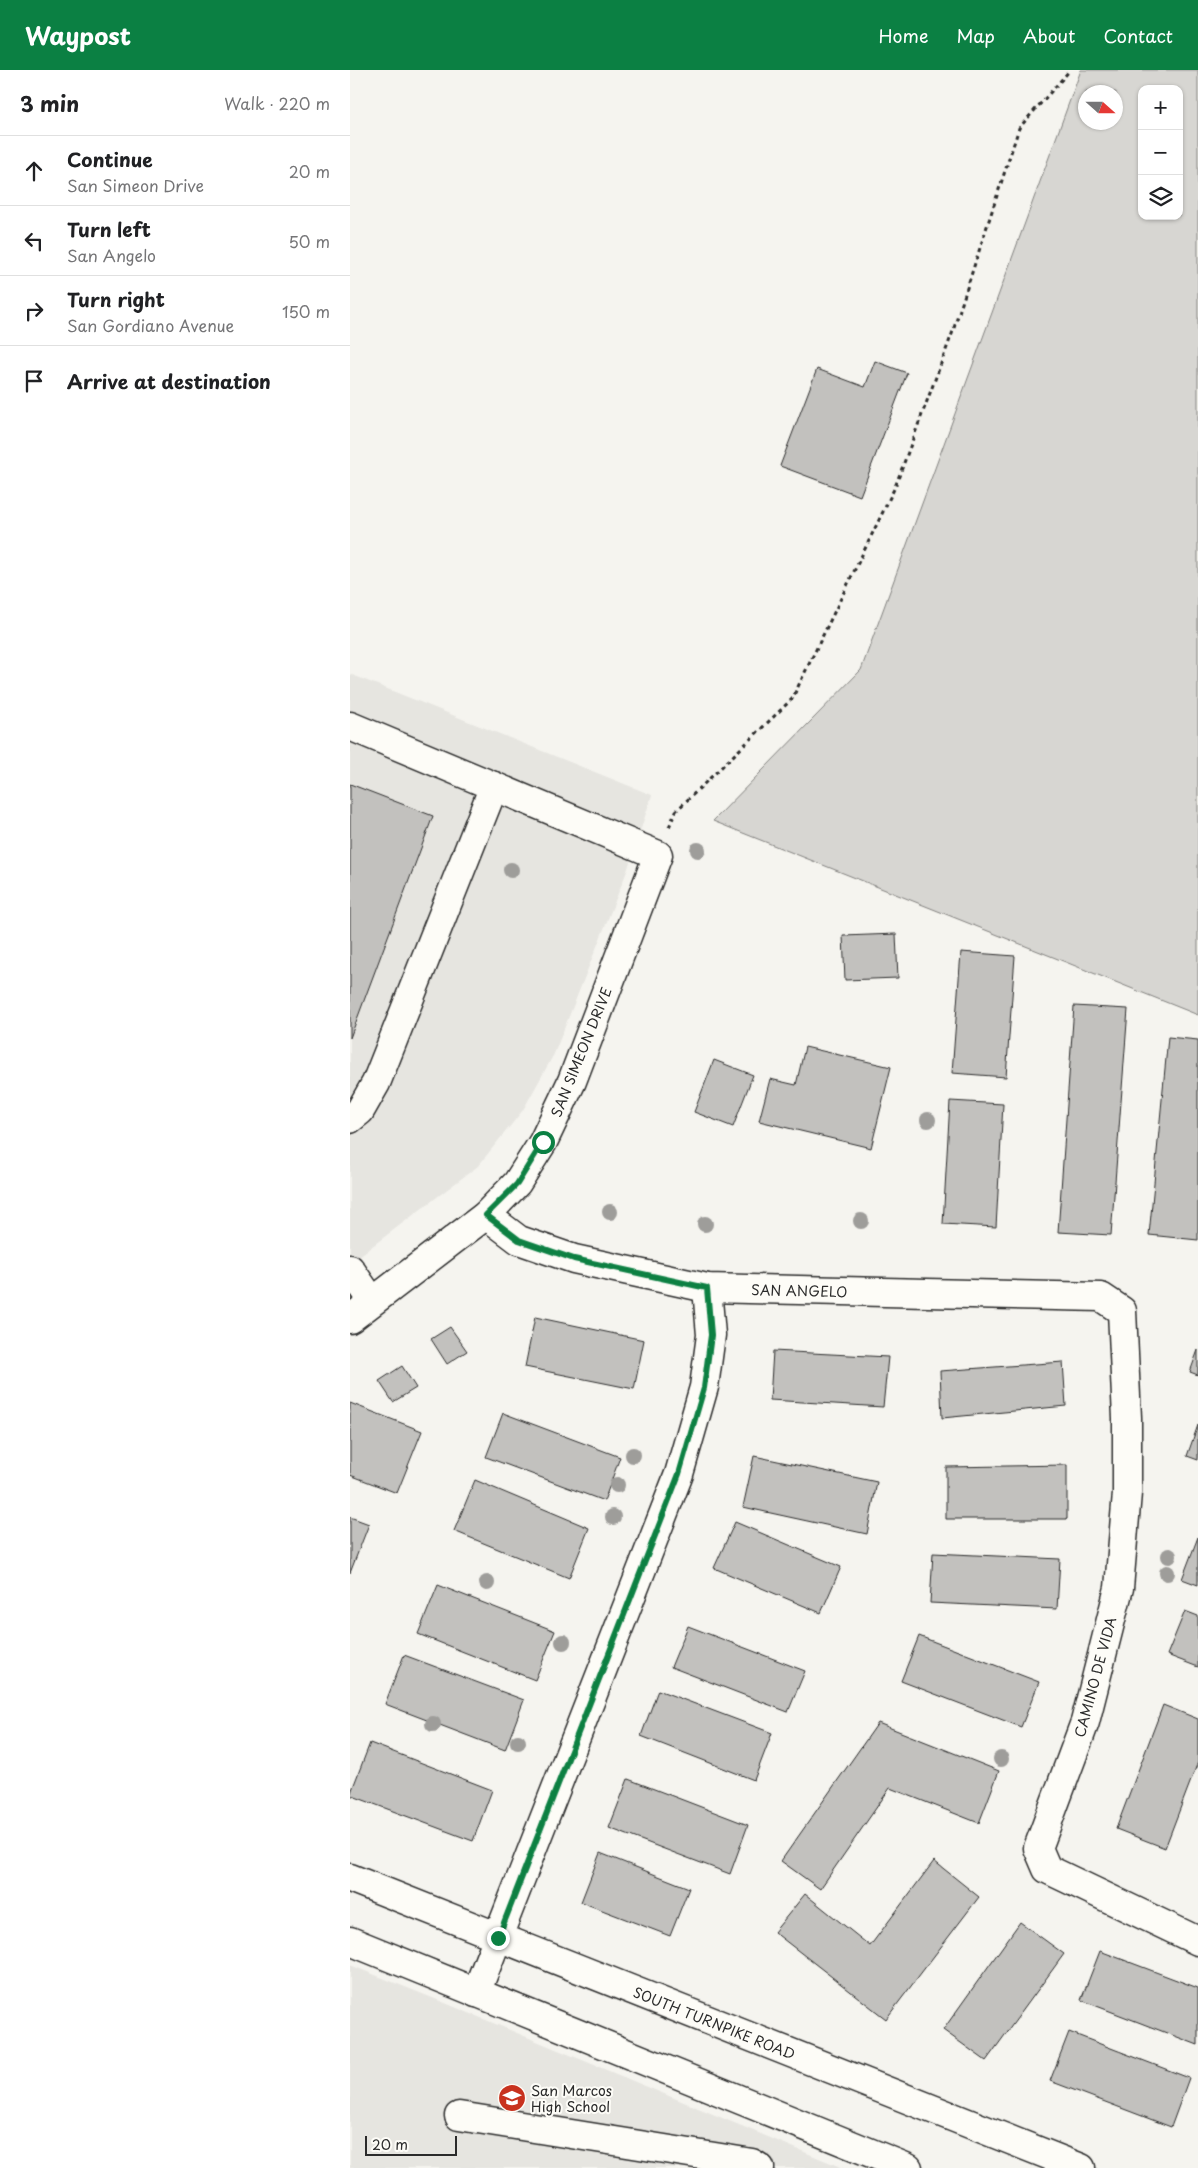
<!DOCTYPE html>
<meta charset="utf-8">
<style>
:root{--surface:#fff;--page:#f2f2f2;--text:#202124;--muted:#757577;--line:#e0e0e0;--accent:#0b8043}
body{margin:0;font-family:"Playpen Sans",sans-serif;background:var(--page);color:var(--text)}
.controls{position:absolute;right:15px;top:15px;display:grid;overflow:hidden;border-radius:10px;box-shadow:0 1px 4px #0004}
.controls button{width:45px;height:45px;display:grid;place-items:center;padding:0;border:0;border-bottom:1px solid var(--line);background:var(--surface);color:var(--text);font:25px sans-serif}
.compass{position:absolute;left:728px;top:15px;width:45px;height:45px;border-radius:50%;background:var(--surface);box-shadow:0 1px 4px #0004;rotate:111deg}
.scale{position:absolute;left:15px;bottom:12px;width:92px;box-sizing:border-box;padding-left:5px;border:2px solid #2b2b2b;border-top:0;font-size:14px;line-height:18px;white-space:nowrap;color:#2b2b2b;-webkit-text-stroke:4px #fdfcf7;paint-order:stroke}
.stop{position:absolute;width:15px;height:15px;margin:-11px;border:4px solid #0b8043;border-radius:50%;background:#fff}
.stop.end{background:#0b8043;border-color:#fff;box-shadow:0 1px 5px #0008}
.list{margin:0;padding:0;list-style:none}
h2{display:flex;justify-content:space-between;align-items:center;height:65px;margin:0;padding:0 20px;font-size:21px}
h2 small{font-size:16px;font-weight:400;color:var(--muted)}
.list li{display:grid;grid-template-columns:32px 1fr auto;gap:15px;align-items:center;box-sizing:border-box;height:70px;padding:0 20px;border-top:1px solid var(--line)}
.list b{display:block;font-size:19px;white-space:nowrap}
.list p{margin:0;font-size:16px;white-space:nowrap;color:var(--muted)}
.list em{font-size:16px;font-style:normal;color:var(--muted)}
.icon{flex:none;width:28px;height:28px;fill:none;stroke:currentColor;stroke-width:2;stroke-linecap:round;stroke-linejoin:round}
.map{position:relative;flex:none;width:848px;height:2098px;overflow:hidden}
header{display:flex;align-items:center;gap:30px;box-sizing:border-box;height:70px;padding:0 25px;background:var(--accent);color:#fff}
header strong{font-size:24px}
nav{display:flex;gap:28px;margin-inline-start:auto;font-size:18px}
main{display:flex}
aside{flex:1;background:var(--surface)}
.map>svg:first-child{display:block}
.built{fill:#e6e5e0}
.green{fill:#d7d6d2;stroke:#81807e;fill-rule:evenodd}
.building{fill:#c2c1be;stroke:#2b2b2b}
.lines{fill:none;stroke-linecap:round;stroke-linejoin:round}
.minor-casing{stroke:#2b2b2b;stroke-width:31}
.major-casing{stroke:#2b2b2b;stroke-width:31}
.path{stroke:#2b2b2b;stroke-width:3;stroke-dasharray:4 4;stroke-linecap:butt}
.minor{stroke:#fdfcf7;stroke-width:28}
.major{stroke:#fdfcf7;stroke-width:28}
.tree{fill:#9e9d9a}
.route{stroke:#0b8043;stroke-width:6}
.labels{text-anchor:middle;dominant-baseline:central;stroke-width:4;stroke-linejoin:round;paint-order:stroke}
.street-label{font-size:14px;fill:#2b2b2b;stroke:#fdfcf7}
.poi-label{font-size:14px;fill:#2b2b2b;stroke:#fdfcf7;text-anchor:start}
</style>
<header>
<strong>Waypost</strong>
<nav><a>Home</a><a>Map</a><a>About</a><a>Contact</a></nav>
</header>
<main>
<aside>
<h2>3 min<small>Walk · 220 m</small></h2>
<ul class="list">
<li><svg class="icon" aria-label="ahead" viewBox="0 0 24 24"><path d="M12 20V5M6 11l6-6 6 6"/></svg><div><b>Continue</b><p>San Simeon Drive</p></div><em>20 m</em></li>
<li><svg class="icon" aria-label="left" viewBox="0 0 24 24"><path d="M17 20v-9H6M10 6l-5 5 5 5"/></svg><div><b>Turn left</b><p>San Angelo</p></div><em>50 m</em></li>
<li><svg class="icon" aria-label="right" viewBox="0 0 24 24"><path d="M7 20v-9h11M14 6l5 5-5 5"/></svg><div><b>Turn right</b><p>San Gordiano Avenue</p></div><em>150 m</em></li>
<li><svg class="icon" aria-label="arrive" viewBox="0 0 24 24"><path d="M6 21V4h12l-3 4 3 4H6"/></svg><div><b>Arrive at destination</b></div></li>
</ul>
</aside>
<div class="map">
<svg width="848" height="2098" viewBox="0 0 848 2098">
<rect width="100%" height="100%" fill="#f5f4ef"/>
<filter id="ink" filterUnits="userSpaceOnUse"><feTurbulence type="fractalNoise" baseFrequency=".02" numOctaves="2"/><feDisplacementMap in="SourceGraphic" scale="10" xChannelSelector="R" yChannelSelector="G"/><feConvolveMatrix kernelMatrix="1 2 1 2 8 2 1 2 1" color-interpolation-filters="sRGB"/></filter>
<g filter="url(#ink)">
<!-- built -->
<path class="built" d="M0 604 302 725 277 801 204 984 173 1040 128 1096 0 1193Z
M0 1895 95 1933 493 2098H0Z"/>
<!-- green -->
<path class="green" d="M731 0H848V945L363 751 511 600ZM792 19H829V146H792ZM736 22H766V52H736Z"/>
<!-- building -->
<path class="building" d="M525 291 557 303 510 426 430 396 467 299 515 317Z
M0 714 83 746 0 968Z
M546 864 548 908 495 910 493 866Z
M611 882 665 886 656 1007 602 1003Z
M724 936 778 939 761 1165 708 1162Z
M818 967 848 970V1170L799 1165Z
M455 977 541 997 521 1078 409 1051 420 1009 446 1015Z
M364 990 403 1005 383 1057 344 1042Z
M600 1031 653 1034 646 1157 593 1154Z
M185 1247 294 1270 284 1319 175 1297Z
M100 1257 117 1281 97 1294 81 1269Z
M848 1280V1305L840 1302Z
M423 1281 538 1287 533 1337 420 1330Z
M713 1292 716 1336 592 1348 590 1301Z
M52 1296 66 1318 43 1332 29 1311Z
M0 1333 72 1361 47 1423 0 1405Z
M153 1343 270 1387 254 1431 136 1387Z
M848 1355V1390L837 1386Z
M404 1386 527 1412 517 1464 393 1437Z
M717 1395V1449H596V1397Z
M125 1410 239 1458 219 1508 104 1461Z
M0 1447 19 1454 0 1503Z
M385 1452 491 1497 471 1543 364 1498Z
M848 1467V1515L832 1509Z
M583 1483 710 1489 707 1539 580 1533Z
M88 1515 205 1561 185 1610 68 1564Z
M835 1541 848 1546V1597L817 1585Z
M338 1556 455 1601 438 1642 321 1597Z
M569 1566 689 1612 671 1657 551 1611Z
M54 1585 174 1630 155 1680 35 1634Z
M308 1620 422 1663 404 1710 291 1666Z
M813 1635 848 1649V1692L815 1778 766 1759Z
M528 1653 649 1701 629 1753 540 1718 470 1819 431 1791Z
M20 1673 142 1720 123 1771 0 1725Z
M278 1709 398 1755 380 1804 259 1758Z
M250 1783 339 1818 320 1866 231 1832Z
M584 1791 629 1827 536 1949 424 1862 455 1824 520 1876Z
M670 1852 714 1884 636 1991 593 1960Z
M750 1881 848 1918V1975L731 1930Z
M719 1962 839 2008 821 2057 700 2011Z"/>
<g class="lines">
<!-- minor casing -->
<g class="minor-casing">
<g id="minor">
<path d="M0 656 308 785 222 1011 193 1072 167 1113 136 1145 0 1249"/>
<path d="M0 1049 10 1041 26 1013 144 716"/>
<path id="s1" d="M136 1145 169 1170 224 1189 357 1218 751 1227 772 1241 777 1348V1423L769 1518 735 1652 688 1778 697 1799 848 1871"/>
<path d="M0 1199 22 1231"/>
<path d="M126 1923 329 1404 354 1317 361 1265 357 1218"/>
<path d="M109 2046 402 2093 410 2098"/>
</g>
</g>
<!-- major casing -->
<g class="major-casing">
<g id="major">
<path id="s2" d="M0 1808 731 2098"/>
<path d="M0 1871 558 2098"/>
</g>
</g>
<!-- path -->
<path class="path" d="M319 757 326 741 442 629 545 417 602 264 669 58 720 0"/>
<!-- minor -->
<use href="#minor" class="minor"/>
<!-- major -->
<use href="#major" class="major"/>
</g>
<!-- trees -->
<g class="tree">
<circle cx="348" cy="780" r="8"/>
<circle cx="161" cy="800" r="8"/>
<circle cx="578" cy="1050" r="8"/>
<circle cx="260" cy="1142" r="8"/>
<circle cx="511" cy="1151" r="8"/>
<circle cx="355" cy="1154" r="8"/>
<circle cx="283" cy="1385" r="8"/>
<circle cx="267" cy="1415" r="8"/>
<circle cx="263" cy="1447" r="8"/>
<circle cx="819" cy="1486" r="8"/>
<circle cx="817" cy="1503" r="8"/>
<circle cx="137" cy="1513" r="8"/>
<circle cx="213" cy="1572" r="8"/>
<circle cx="83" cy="1654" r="8"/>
<circle cx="168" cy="1672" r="8"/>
<circle cx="651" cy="1689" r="8"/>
</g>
</g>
<g class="lines" filter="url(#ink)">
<!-- route -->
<path class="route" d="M148 1868 329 1404 354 1318 361 1265 357 1218 224 1189 169 1170 136 1145 167 1114 193 1072"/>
</g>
<!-- icons -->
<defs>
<g id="school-disc" transform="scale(1.4375)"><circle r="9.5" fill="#c8321e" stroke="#fdfcf7"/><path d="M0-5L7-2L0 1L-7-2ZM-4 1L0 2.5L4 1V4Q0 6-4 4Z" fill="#fff"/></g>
</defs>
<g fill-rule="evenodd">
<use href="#school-disc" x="162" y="2028"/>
</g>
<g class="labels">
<!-- street labels -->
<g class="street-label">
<text transform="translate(231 982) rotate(-68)">SAN SIMEON DRIVE</text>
<text stroke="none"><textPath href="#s1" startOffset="328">SAN ANGELO</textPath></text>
<text transform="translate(745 1607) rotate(-75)">CAMINO DE VIDA</text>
<text stroke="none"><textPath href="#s2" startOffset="392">SOUTH TURNPIKE ROAD</textPath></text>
</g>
<!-- poi labels -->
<g class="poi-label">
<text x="181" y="2020">San Marcos<tspan x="181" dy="16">High School</tspan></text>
</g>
</g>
</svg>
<div class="controls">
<button>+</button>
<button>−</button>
<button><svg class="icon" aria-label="layers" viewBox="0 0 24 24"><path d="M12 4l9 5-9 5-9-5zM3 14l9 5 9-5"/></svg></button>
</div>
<svg class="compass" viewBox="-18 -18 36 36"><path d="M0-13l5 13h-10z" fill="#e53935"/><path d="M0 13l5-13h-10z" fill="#757577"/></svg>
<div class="scale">20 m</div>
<div class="stop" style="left:193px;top:1072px"></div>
<div class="stop end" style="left:148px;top:1868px"></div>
</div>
</main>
